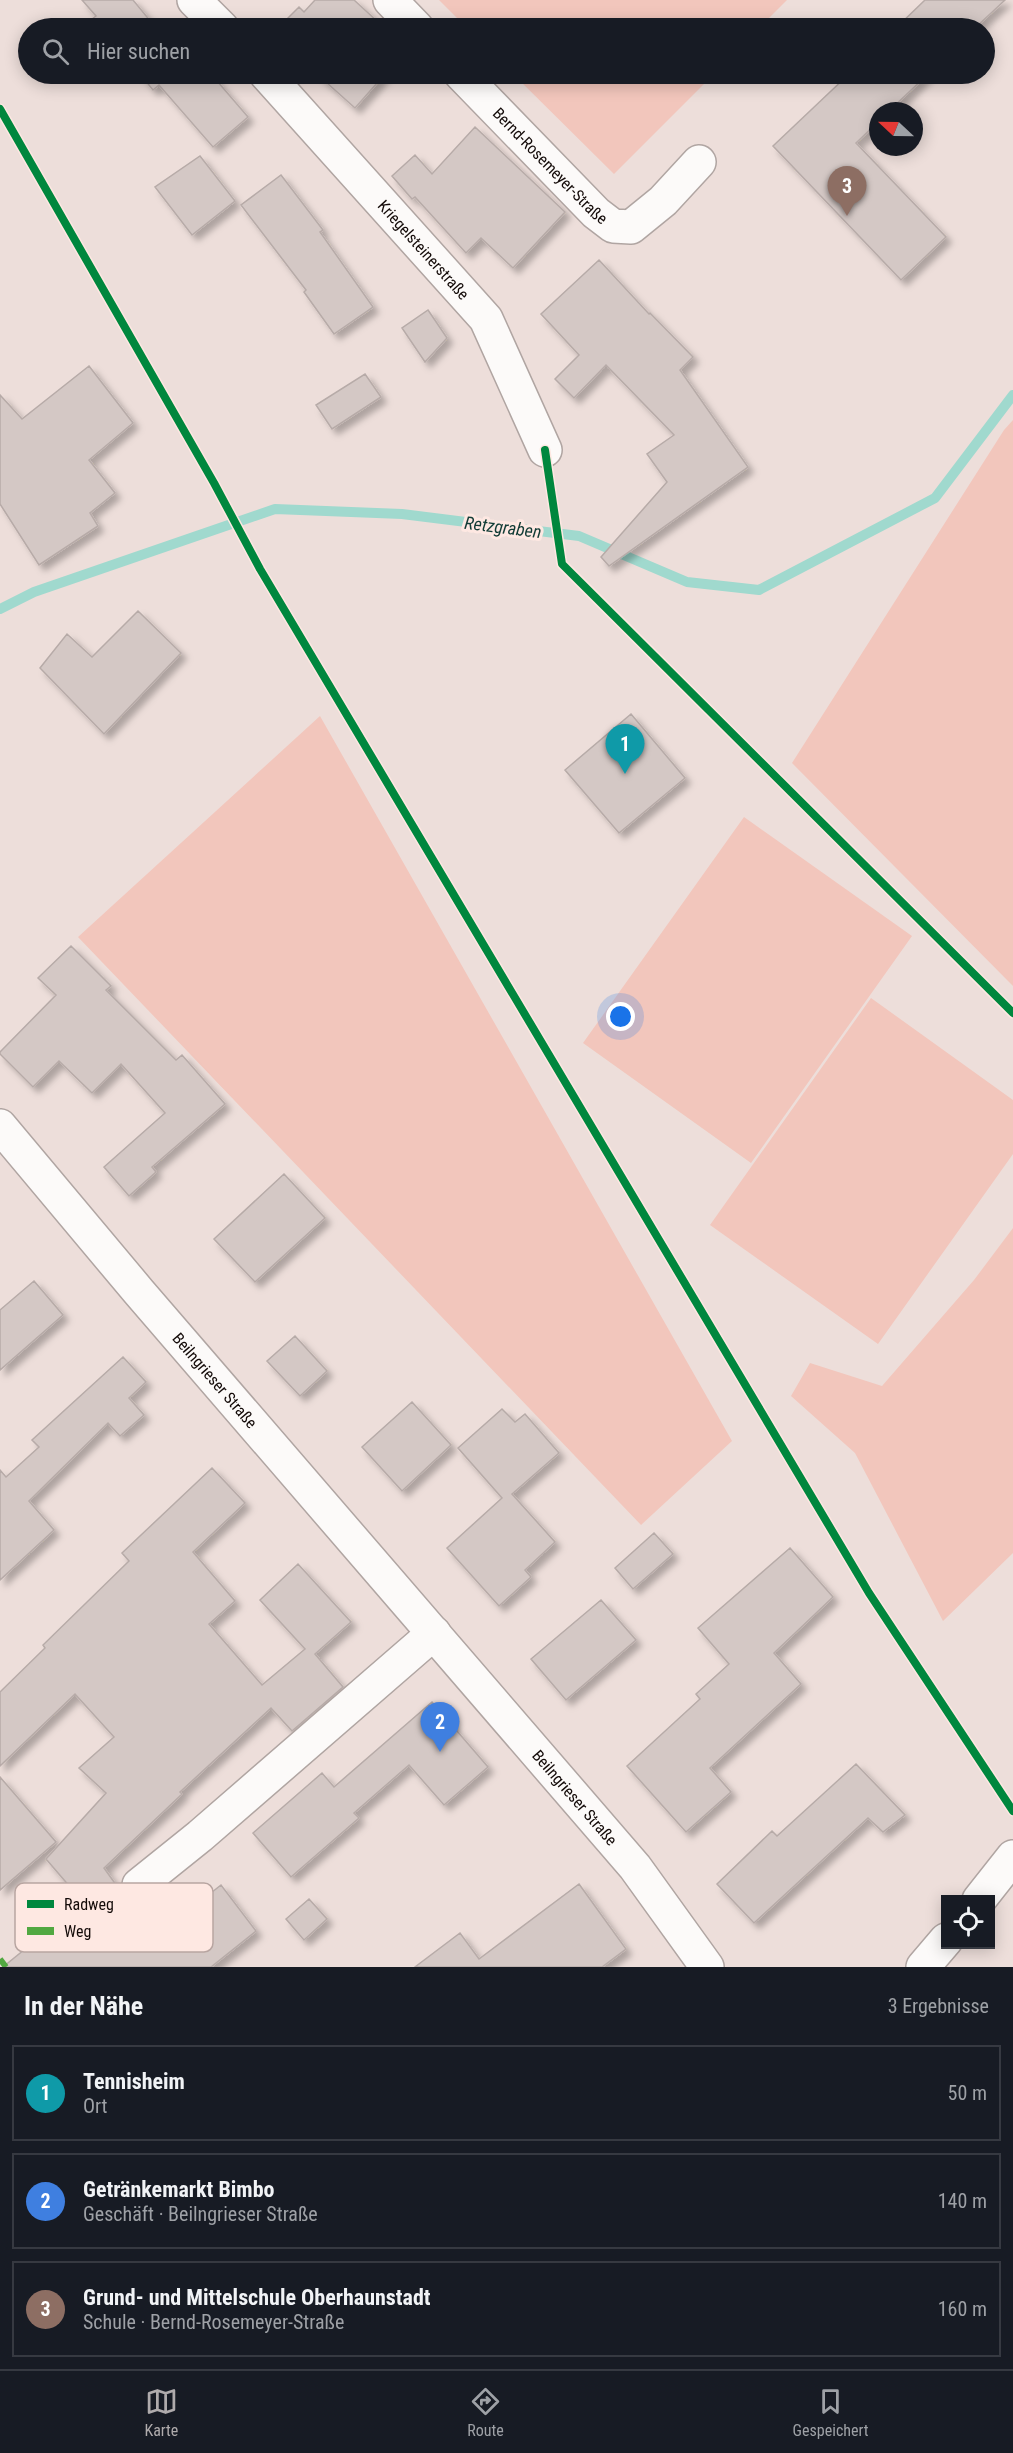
<!DOCTYPE html>
<html lang="de">
<meta charset="utf-8">
<style>
:root{--surface:#171b24;--page:#242831;--text:#f1f3f6;--muted:#9ea1a6;--line:#363941;--accent:#afabac}
body{margin:0;font-family:"Roboto Condensed",sans-serif;background:var(--page);color:var(--text)}
.controls{position:absolute;right:18px;bottom:18px;display:grid;overflow:hidden;border-radius:0px;box-shadow:0 3px 15px #0003}
.controls button{width:54px;height:54px;display:grid;place-items:center;padding:0;border:0;border-bottom:2px solid var(--line);background:var(--surface);color:var(--text);font:30px sans-serif}
.compass{position:absolute;left:869px;top:102px;width:54px;height:54px;border-radius:50%;background:var(--surface);box-shadow:0 3px 15px #0003;rotate:292deg}
.you{position:absolute;left:621px;top:1017px;width:21px;height:21px;margin:-15px;border:4px solid #fff;border-radius:50%;background:#1a73e8;box-shadow:0 0 0 9px #1a73e833}
.badge{display:grid;place-items:center;width:39px;height:39px;border-radius:50%;background:var(--accent);color:#fff;font-size:20px;font-weight:700}
.pin{position:absolute;translate:-50% -50px;filter:drop-shadow(0 2px 3px #0008)}
.pin::after{content:'';position:absolute;top:32px;width:21px;height:18px;background:inherit;clip-path:polygon(0 0,100% 0,50% 100%)}
.list{margin:0;padding:0;list-style:none}
h2{display:flex;justify-content:space-between;align-items:center;height:78px;margin:0;padding:0 24px;font-size:26px}
h2 small{font-size:20px;font-weight:400;color:var(--muted)}
.list li{display:grid;grid-template-columns:39px 1fr auto;gap:18px;align-items:center;box-sizing:border-box;height:96px;margin:0 12px 12px;padding:0 12px;border:2px solid var(--line);border-radius:0px}
.list b{display:block;font-size:22px;white-space:nowrap}
.list p{margin:0;font-size:20px;white-space:nowrap;color:var(--muted)}
.list em{font-size:20px;font-style:normal;color:var(--muted)}
.icon{flex:none;width:33px;height:33px;fill:none;stroke:currentColor;stroke-width:2;stroke-linecap:round;stroke-linejoin:round}
.map{position:relative;flex:none;width:1013px;height:1967px;overflow:hidden}
.search{position:absolute;background:var(--surface);box-shadow:0 3px 15px #0003;left:18px;right:18px;top:18px;height:66px;display:flex;align-items:center;gap:15px;box-sizing:border-box;padding:0 21px;border-radius:33px;color:var(--muted);font-size:22px}
.sheet{height:402px;background:var(--surface)}
nav{display:flex;justify-content:space-around;align-items:center;box-sizing:border-box;height:84px;border-top:2px solid var(--line);background:var(--surface);font-size:16px;color:var(--muted)}
nav a{display:grid;justify-items:center;gap:3px}
nav .on{color:var(--accent)}
.map>svg:first-child{display:block}
.green{fill:#f2c6bc}
.lines{fill:none;stroke-linecap:round;stroke-linejoin:round}
.stream{stroke:#a0d9ce;stroke-width:10}
.building{fill:#d4c8c5;stroke:#b7aba8;stroke-width:1.5;filter:url(#shadow)}
.minor-casing{stroke:#b0a5a2;stroke-width:36}
.secondary-casing{stroke:#b0a5a2;stroke-width:36}
.minor{stroke:#fcfaf9;stroke-width:33}
.secondary{stroke:#fcfaf9;stroke-width:33}
.quiet{stroke:#51a841;stroke-width:6;stroke-dasharray:12 6;stroke-linecap:butt}
.cycleway-casing{stroke:#fee8e2;stroke-width:11}
.cycleway{stroke:#00873e;stroke-width:8}
.labels{text-anchor:middle;dominant-baseline:central;stroke-width:6;stroke-linejoin:round;paint-order:stroke}
.street-label{font-size:16px;fill:#130a08;stroke:#fee8e2}
.water-label{font-size:18px;font-style:italic;fill:#123c36;stroke:#fee8e2}
.key{fill:#fee8e2;stroke:#b8a5a1;stroke-width:1.5}
.key-label{font-size:16px;fill:#130a08}
</style>
<div class="map">
<svg width="1013" height="1967" viewBox="0 0 1013 1967">
<defs>
<filter id="shadow"><feDropShadow dx="5.5" dy="5.5" stdDeviation="3" flood-color="#0004"/></filter>
</defs>
<rect width="100%" height="100%" fill="#eddeda"/>
<!-- green -->
<path class="green" d="M439 0H787L759 28H467Z
M513 74H714L614 174Z
M1013 420V986L792 763 1004 430Z
M320 716 732 1441 641 1525 78 937Z
M744 817 912 936 751 1163 583 1043Z
M871 998 1013 1100V1154L878 1344 710 1225Z
M1013 1228V1553L943 1621 855 1453 791 1396 810 1363 882 1386 974 1280Z"/>
<g class="lines">
<!-- stream -->
<path class="stream" d="M0 609 34 592 275 509 402 514 579 536 687 582 759 590 935 498 1013 395"/>
</g>
<!-- building -->
<path class="building" d="M82 0H133L156 28H80L96 16Z
M315 0H354L378 22 372 28H278L299 7 304 12Z
M925 0H1005L975 28H896Z
M140 74H211L248 117 213 147 159 85 153 90Z
M317 74H385L355 108Z
M849 74H928L889 111H878V122L856 143 946 237 901 280 773 146Z
M475 127 565 212 513 268 481 238 466 253 415 197 412 199 392 176 415 155 432 174Z
M200 156 235 201 192 235 155 187Z
M281 175 323 230 320 232 373 307 334 334 304 292 306 290 241 205Z
M599 260 649 314 650 313 693 357 680 370 748 467 609 566 601 557 667 482 647 454 674 435 606 365 574 398 555 379 579 355 541 314Z
M428 310 447 338 425 362 402 328Z
M89 366 133 423 89 460 115 493 90 513 98 526 39 565 0 504V395L22 419Z
M365 374 381 397 332 429 316 405Z
M138 611 181 653 104 734 40 668 67 634 92 657Z
M631 714 685 778 619 833 565 770Z
M71 946 111 986 106 990 176 1060 182 1055 225 1104 152 1167 156 1172 129 1196 104 1167 165 1113 121 1064 92 1093 59 1061 33 1087 0 1054V1052L56 995 38 978Z
M284 1174 325 1218 255 1282 214 1239Z
M34 1281 63 1315 0 1370V1310Z
M295 1336 327 1371 300 1396 267 1361Z
M123 1357 146 1382 129 1398 144 1415 120 1436 108 1423 29 1501 54 1530 0 1580V1470L6 1477 39 1447 32 1440Z
M412 1402 451 1445 402 1491 362 1447Z
M502 1409 515 1422 525 1414 559 1453 512 1494 555 1542 525 1570 531 1577 499 1606 447 1548 502 1498 458 1448Z
M212 1468 245 1503 193 1552 235 1601 209 1624 262 1685 305 1649 260 1600 298 1564 351 1622 315 1654 343 1687 292 1731 271 1708 180 1792 182 1794 104 1868 154 1938 221 1885 256 1931 211 1967H3L83 1902 46 1859 106 1793 79 1768 114 1737 75 1694 0 1766V1692L45 1648 43 1645 129 1561 122 1553Z
M654 1533 673 1554 633 1589 615 1568Z
M790 1548 833 1597 774 1653 801 1684 710 1768 731 1792 686 1832 627 1766 700 1699 696 1694 729 1664 698 1628Z
M601 1600 636 1640 566 1700 531 1659Z
M432 1702 488 1767 444 1805 409 1765 354 1813 359 1818 291 1877 253 1833 322 1773 334 1787Z
M856 1764 905 1815 883 1832 868 1818 754 1923 717 1884 772 1831 777 1836Z
M0 1777 56 1842 0 1890Z
M579 1884 626 1949 602 1967H415L460 1933 479 1959Z
M309 1899 327 1919 304 1940 286 1919Z"/>
<g class="lines">
<!-- minor casing -->
<g class="minor-casing">
<g id="minor">
<path d="M194 0 222 28"/>
<path d="M390 0 417 28"/>
<path id="s1" d="M266 74 486 319 545 450"/>
<path id="s2" d="M461 74 596 213 613 226 631 227 663 201 699 162"/>
<path d="M139 1885 200 1836 434 1633"/>
<path d="M979 1900 1013 1857"/>
<path d="M923 1967 946 1940"/>
</g>
</g>
<!-- secondary casing -->
<g class="secondary-casing">
<g id="secondary">
<path id="s3" d="M0 1126 139 1292 635 1867 707 1967"/>
</g>
</g>
<!-- minor -->
<use href="#minor" class="minor"/>
<!-- secondary -->
<use href="#secondary" class="secondary"/>
<!-- quiet -->
<path class="quiet" d="M0 1959 6 1967"/>
<!-- cycleway casing -->
<g class="cycleway-casing">
<path id="cycleway" d="M0 109 214 483 260 569 869 1593 1013 1811
M545 450 562 564 1013 1013"/>
</g>
<!-- cycleway -->
<use href="#cycleway" class="cycleway"/>
</g>
<g class="labels">
<!-- street labels -->
<g class="street-label">
<text stroke="none"><textPath href="#s2" startOffset="128">Bernd-Rosemeyer-Straße</textPath></text>
<text stroke="none"><textPath href="#s1" startOffset="236">Kriegelsteinerstraße</textPath></text>
<text stroke="none"><textPath href="#s3" startOffset="333">Beilngrieser Straße</textPath></text>
<text stroke="none"><textPath href="#s3" startOffset="884">Beilngrieser Straße</textPath></text>
</g>
<!-- water labels -->
<g class="water-label">
<text transform="translate(503 527) rotate(7)">Retzgraben</text>
</g>
</g>
<!-- legend -->
<rect x="15" y="1883" width="198" height="69" rx="9" class="key"/>
<rect x="27" y="1900" width="27" height="8" fill="#00873e"/>
<rect x="27" y="1927" width="27" height="8" fill="#51a841"/>
<g class="key-label">
<text x="64" y="1910">Radweg</text>
<text x="64" y="1937">Weg</text>
</g>
</svg>
<div class="controls">
<button><svg class="icon" aria-label="locate" viewBox="0 0 24 24"><circle cx="12" cy="12" r="6"/><path d="M12 2v4M12 18v4M2 12h4M18 12h4"/></svg></button>
</div>
<svg class="compass" viewBox="-18 -18 36 36"><path d="M0-13l5 13h-10z" fill="#e53935"/><path d="M0 13l5-13h-10z" fill="#9ea1a6"/></svg>
<div class="you"></div>
<div class="pin badge" style="left:625px;top:774px;background:#0f9aa8">1</div>
<div class="pin badge" style="left:440px;top:1752px;background:#3f7fe0">2</div>
<div class="pin badge" style="left:847px;top:216px;background:#8d6e63">3</div>
<div class="search"><svg class="icon" aria-label="search" viewBox="0 0 24 24"><circle cx="10" cy="10" r="6"/><path d="M15 15l6 6"/></svg>Hier suchen</div>
</div>
<section class="sheet">
<h2>In der Nähe<small>3 Ergebnisse</small></h2>
<ul class="list">
<li><span class="badge" style="background:#0f9aa8">1</span><div><b>Tennisheim</b><p>Ort</p></div><em>50 m</em></li>
<li><span class="badge" style="background:#3f7fe0">2</span><div><b>Getränkemarkt Bimbo</b><p>Geschäft · Beilngrieser Straße</p></div><em>140 m</em></li>
<li><span class="badge" style="background:#8d6e63">3</span><div><b>Grund- und Mittelschule Oberhaunstadt</b><p>Schule · Bernd-Rosemeyer-Straße</p></div><em>160 m</em></li>
</ul>
</section>
<nav>
<a class="on"><svg class="icon" aria-label="map" viewBox="0 0 24 24"><path d="M3 6l6-2 6 2 6-2v14l-6 2-6-2-6 2zM9 4v14M15 6v14"/></svg>Karte</a>
<a><svg class="icon" aria-label="directions" viewBox="0 0 24 24"><path d="M12 3l9 9-9 9-9-9zM9 14v-3h6M13 9l2 2-2 2"/></svg>Route</a>
<a><svg class="icon" aria-label="saved" viewBox="0 0 24 24"><path d="M7 4h10v16l-5-4-5 4z"/></svg>Gespeichert</a>
</nav>
